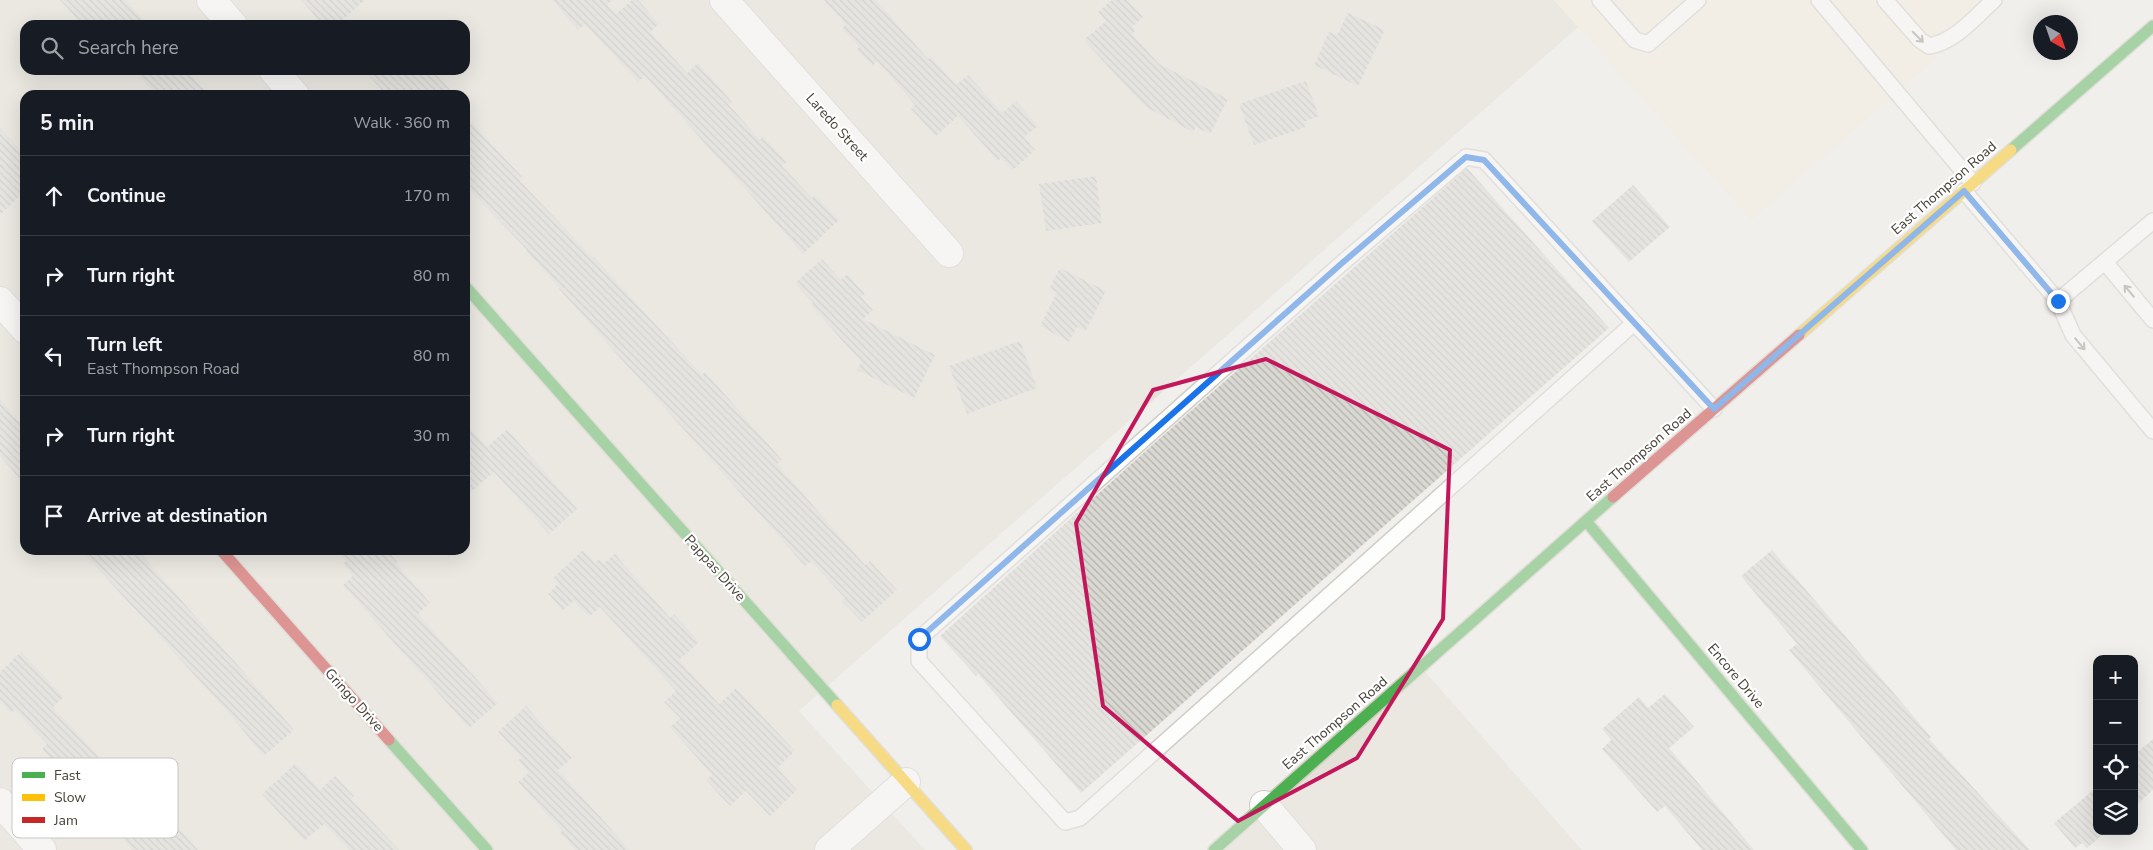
<!DOCTYPE html>
<meta charset="utf-8">
<style>
:root{--surface:#171b24;--page:#20242c;--text:#f1f3f6;--muted:#9ea1a6;--line:#363941}
body{margin:0;font-family:"Nunito Sans",sans-serif;background:var(--page);color:var(--text)}
.controls{position:absolute;right:15px;bottom:15px;display:grid;overflow:hidden;border-radius:10px;box-shadow:0 5px 20px #0002}
.controls button{width:45px;height:45px;display:grid;place-items:center;padding:0;border:0;border-bottom:1px solid var(--line);background:var(--surface);color:var(--text);font:25px sans-serif}
.compass{position:absolute;left:2033px;top:15px;width:45px;height:45px;border-radius:50%;background:var(--surface);box-shadow:0 5px 20px #0002;rotate:140deg}
.stop{position:absolute;width:15px;height:15px;margin:-11px;border:4px solid #1a73e8;border-radius:50%;background:#fff}
.stop.end{background:#1a73e8;border-color:#fff;box-shadow:0 1px 5px #0008}
.list{margin:0;padding:0;list-style:none}
h2{display:flex;justify-content:space-between;align-items:center;height:65px;margin:0;padding:0 20px;font-size:21px}
h2 small{font-size:16px;font-weight:400;color:var(--muted)}
.list li{display:grid;grid-template-columns:32px 1fr auto;gap:15px;align-items:center;box-sizing:border-box;height:80px;padding:0 20px;border-top:1px solid var(--line)}
.list b{display:block;font-size:19px;white-space:nowrap}
.list p{margin:0;font-size:16px;white-space:nowrap;color:var(--muted)}
.list em{font-size:16px;font-style:normal;color:var(--muted)}
.icon{flex:none;width:28px;height:28px;fill:none;stroke:currentColor;stroke-width:2;stroke-linecap:round;stroke-linejoin:round}
.map{position:relative;flex:none;width:2153px;height:850px;overflow:hidden}
.search{position:absolute;background:var(--surface);box-shadow:0 5px 20px #0002;left:20px;top:20px;width:450px;height:55px;display:flex;align-items:center;gap:12px;box-sizing:border-box;padding:0 18px;border-radius:15px;color:var(--muted);font-size:19px}
.panel{position:absolute;background:var(--surface);box-shadow:0 5px 20px #0002;left:20px;top:90px;width:450px;height:465px;border-radius:15px}
.map>svg:first-child{display:block}
.residential{fill:#e4e1d8;fill-rule:evenodd}
.commercial{fill:#f3ebde}
.building{fill:url(#building-back-hatch)}
.lines{fill:none;stroke-linecap:round;stroke-linejoin:round}
.lane-casing{stroke:#cecdc8;stroke-width:18}
.street-casing{stroke:#cecdc8;stroke-width:30}
.fast-casing{stroke:#d0ccc2;stroke-width:14}
.slow-casing{stroke:#d0ccc2;stroke-width:14}
.jam-casing{stroke:#d0ccc2;stroke-width:14}
.lane{stroke:#fdfdfc;stroke-width:15}
.street{stroke:#fdfdfc;stroke-width:28}
.fast{stroke:#4caf50;stroke-width:11}
.slow{stroke:#ffc107;stroke-width:11}
.jam{stroke:#c62828;stroke-width:11}
.oneway{stroke:#999690}
.route{stroke:#1a73e8;stroke-width:6}
.marked{fill:none;stroke:#c2185b;stroke-width:4;stroke-linejoin:round}
.labels{text-anchor:middle;dominant-baseline:central;stroke-width:4.5;stroke-linejoin:round;paint-order:stroke}
.street-label{font-size:14px;fill:#474137;stroke:#fff}
.key{fill:#fff;stroke:#c8c6c3;stroke-width:1}
.key-label{font-size:14px;fill:#474137}
</style>
<div class="map">
<svg width="2153" height="850" viewBox="0 0 2153 850">
<defs>
<pattern id="building-back-hatch" width="6" height="6" patternUnits="userSpaceOnUse" patternTransform="scale(1.25)"><rect width="6" height="6" fill="#dad8d3"/><path d="M-1 5l2 2M0 0l6 6M5-1l2 2" fill="none" stroke="#b3b1ac"/></pattern>
</defs>
<rect width="100%" height="100%" fill="#f0efeb"/>
<!-- residential -->
<path class="residential" d="M0 0H1554L1578 27 799 711 925 850H0ZM25 25H465V70H25ZM25 95H465V550H25Z
M1421 667 1582 850H1215Z"/>
<!-- commercial -->
<path class="commercial" d="M1554 0H2003L1751 220Z"/>
<!-- building -->
<path class="building" d="M60 0H126L148 25H83Z
M301 0H365L337 25H323Z
M552 0H613L607 4 616 14 632 0H638L659 24 650 32 687 73 698 63 732 102 729 105 760 140 763 136 787 162 782 166 812 198 815 195 839 220 803 254 645 76 638 82 585 24 578 30Z
M824 0H876L928 59 931 57 956 85 968 75 1002 113 1016 101 1038 126 1024 137 1035 150 1012 171 1001 158 998 161 958 116 936 136 911 109 915 105 877 61 872 66 857 49 859 47 842 28 846 25Z
M1112 0H1127L1143 17 1132 27 1135 31 1132 34 1159 64 1228 99 1210 134 1196 127 1193 132 1144 106 1084 40 1106 21 1098 12Z
M1348 13 1385 30 1358 86 1314 65 1329 32 1337 35Z
M134 70H187L209 95H156Z
M364 70H432L455 95H386Z
M1306 81 1319 116 1304 122 1306 127 1254 145 1239 104Z
M465 115 522 177 519 180 593 258 594 257 702 375 705 372 729 399 782 460 777 464 865 565 870 561 897 590 862 622 842 601 845 598 811 561 805 566 559 289 560 288 525 251 527 250 465 185Z
M0 128 25 155V191L0 215Z
M1467 168 1609 328 1081 793 978 674 976 676 940 636 1158 440Z
M1096 176 1102 223 1046 231 1039 184Z
M1633 185 1670 227 1629 262 1592 221Z
M822 259 841 280 847 274 865 294 861 297 873 310 863 319 935 355 914 398 857 370 861 362 811 305 813 303 795 283Z
M1060 268 1106 291 1085 332 1077 327 1069 342 1040 326 1057 292 1049 289Z
M1020 341 1037 388 967 414 949 366Z
M0 399 25 428V485L0 456Z
M465 422 487 447 507 429 577 509 549 534 494 472 465 497Z
M81 550H138L294 730 264 756 227 711Z
M336 550H387L397 562 396 563 430 603 418 614 498 703 469 728 343 585 353 576 343 564 346 561Z
M583 550 595 563 599 559 603 564 615 554 670 618 674 614 699 642 679 660 719 704 736 688 795 751 777 768 797 790 770 816 746 791 730 806 706 780 712 775 670 727 680 718 664 702 676 691 600 607 589 617 574 601 563 610 548 594 559 583 554 577Z
M1772 550 1931 737 1929 739 2030 850H1956L1789 650 1797 644 1741 576Z
M21 652 64 697 53 707 120 779 128 772 198 850H132L108 822 114 817 80 780 76 785 42 749 47 744 15 710 11 713 0 701V672Z
M1665 694 1694 727 1669 748 1754 850H1702L1665 806 1657 812 1602 749 1611 740 1602 729 1639 697 1648 708Z
M526 706 572 758 558 770 630 850H575L560 833 562 831 518 782 529 773 518 760 521 758 498 732Z
M2153 739V790L2135 806 2136 807 2134 809V755Z
M296 763 320 790 335 776 354 796 351 799 399 850H349L324 824 304 841 262 794Z
M2097 787V831H2107L2087 848 2082 843 2075 848 2054 823Z"/>
<g class="lines">
<!-- lane casing -->
<g class="lane-casing">
<path id="lane" d="M1600 0 1635 40 1648 44 1698 0
M1819 0 1973 183
M1885 0 1920 40 1929 46C1955 42 1975 17 1994 0
M1964 191 2058 301 2073 335 2153 431
M2105 262 2153 320
M2058 301 2153 221
M1634 323 1080 818 1065 822 919 661V639L1341 264 1466 157 1484 160 1714 409"/>
</g>
<!-- street casing -->
<g class="street-casing">
<path id="street" d="M211 0 233 25
M724 0 949 253
M273 70 295 95
M0 301 25 329
M0 802 42 850
M1264 805 1302 850
M829 850 906 782"/>
</g>
<!-- fast casing -->
<g class="fast-casing">
<path id="fast" d="M2011 150 2153 26
M465 286 837 705
M1586 521 1862 850
M389 740 487 850
M1214 850 1613 497"/>
</g>
<!-- slow casing -->
<g class="slow-casing">
<path id="slow" d="M1799 335 2011 150
M837 705 966 850"/>
</g>
<!-- jam casing -->
<g class="jam-casing">
<path id="jam" d="M1613 497 1799 335
M221 550 389 740"/>
</g>
<!-- lane -->
<use href="#lane" class="lane"/>
<!-- street -->
<use href="#street" class="street"/>
<!-- fast -->
<use href="#fast" class="fast"/>
<!-- slow -->
<use href="#slow" class="slow"/>
<!-- jam -->
<use href="#jam" class="jam"/>
</g>
<!-- one-way arrows -->
<defs><path id="oneway-shaft" d="M-6 0H5M1.5-3L5.5 0L1.5 3" fill="none" stroke-width="1.6" stroke-linecap="round" stroke-linejoin="round" transform="scale(1.25)"/></defs>
<g class="oneway">
<use href="#oneway-shaft" transform="translate(1918 37) rotate(45)"/>
<use href="#oneway-shaft" transform="translate(2129 291) rotate(-130)"/>
<use href="#oneway-shaft" transform="translate(2080 344) rotate(50)"/>
</g>
<g class="lines">
<!-- route -->
<path class="route" d="M919 639 1341 264 1466 157 1484 160 1714 409 1964 191 2058 301"/>
</g>
<!-- marked area -->
<path d="M0 0H2153V850H0ZM1266 359 1450 450 1443 619 1357 758 1238 821 1103 706 1076 523 1153 390Z" fill="#f0efeb" fill-opacity=".55" fill-rule="evenodd"/>
<path class="marked" d="M1266 359 1450 450 1443 619 1357 758 1238 821 1103 706 1076 523 1153 390Z"/>
<g class="labels">
<!-- street labels -->
<g class="street-label">
<text transform="translate(837 127) rotate(48)">Laredo Street</text>
<text transform="translate(1944 188) rotate(-41)">East Thompson Road</text>
<text transform="translate(1639 455) rotate(-41)">East Thompson Road</text>
<text transform="translate(715 568) rotate(48)">Pappas Drive</text>
<text transform="translate(1736 676) rotate(50)">Encore Drive</text>
<text transform="translate(354 700) rotate(48)">Gringo Drive</text>
<text transform="translate(1335 723) rotate(-41)">East Thompson Road</text>
</g>
</g>
<!-- legend -->
<rect x="12" y="758" width="166" height="80" rx="8" class="key"/>
<rect x="22" y="772" width="23" height="6" fill="#4caf50"/>
<rect x="22" y="794" width="23" height="7" fill="#ffc107"/>
<rect x="22" y="817" width="23" height="6" fill="#c62828"/>
<g class="key-label">
<text x="54" y="780">Fast</text>
<text x="54" y="802">Slow</text>
<text x="54" y="825">Jam</text>
</g>
</svg>
<div class="controls">
<button>+</button>
<button>−</button>
<button><svg class="icon" aria-label="locate" viewBox="0 0 24 24"><circle cx="12" cy="12" r="6"/><path d="M12 2v4M12 18v4M2 12h4M18 12h4"/></svg></button>
<button><svg class="icon" aria-label="layers" viewBox="0 0 24 24"><path d="M12 4l9 5-9 5-9-5zM3 14l9 5 9-5"/></svg></button>
</div>
<svg class="compass" viewBox="-18 -18 36 36"><path d="M0-13l5 13h-10z" fill="#e53935"/><path d="M0 13l5-13h-10z" fill="#9ea1a6"/></svg>
<div class="stop" style="left:919px;top:639px"></div>
<div class="stop end" style="left:2058px;top:301px"></div>
<div class="search"><svg class="icon" aria-label="search" viewBox="0 0 24 24"><circle cx="10" cy="10" r="6"/><path d="M15 15l6 6"/></svg>Search here</div>
<section class="panel">
<h2>5 min<small>Walk · 360 m</small></h2>
<ul class="list">
<li><svg class="icon" aria-label="ahead" viewBox="0 0 24 24"><path d="M12 20V5M6 11l6-6 6 6"/></svg><div><b>Continue</b></div><em>170 m</em></li>
<li><svg class="icon" aria-label="right" viewBox="0 0 24 24"><path d="M7 20v-9h11M14 6l5 5-5 5"/></svg><div><b>Turn right</b></div><em>80 m</em></li>
<li><svg class="icon" aria-label="left" viewBox="0 0 24 24"><path d="M17 20v-9H6M10 6l-5 5 5 5"/></svg><div><b>Turn left</b><p>East Thompson Road</p></div><em>80 m</em></li>
<li><svg class="icon" aria-label="right" viewBox="0 0 24 24"><path d="M7 20v-9h11M14 6l5 5-5 5"/></svg><div><b>Turn right</b></div><em>30 m</em></li>
<li><svg class="icon" aria-label="arrive" viewBox="0 0 24 24"><path d="M6 21V4h12l-3 4 3 4H6"/></svg><div><b>Arrive at destination</b></div></li>
</ul>
</section>
</div>
